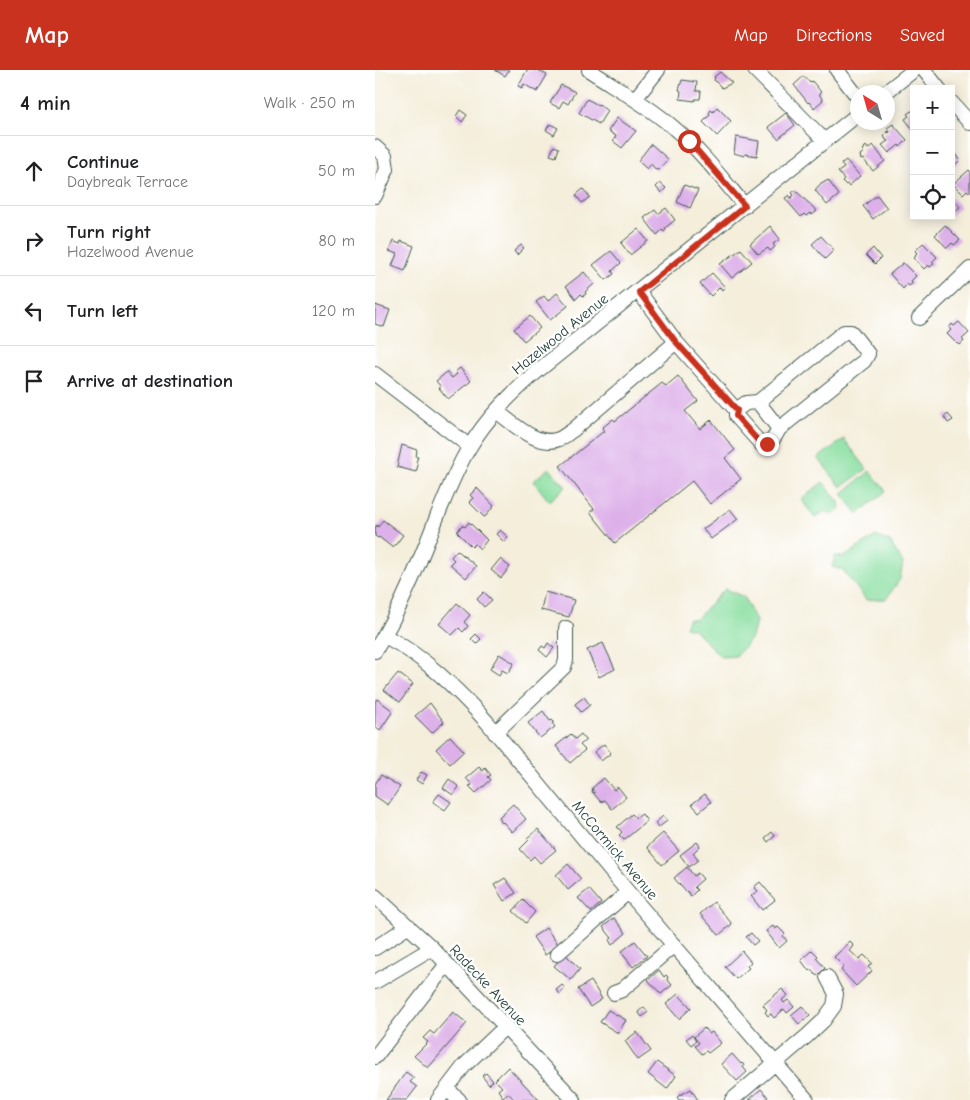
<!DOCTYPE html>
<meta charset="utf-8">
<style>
:root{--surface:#fff;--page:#f6f6f6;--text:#202124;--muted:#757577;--line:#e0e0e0;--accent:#c8321e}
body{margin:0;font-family:"Comic Neue",sans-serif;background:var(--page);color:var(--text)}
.controls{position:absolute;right:15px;top:15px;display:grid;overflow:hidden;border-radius:0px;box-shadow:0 2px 12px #0003}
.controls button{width:45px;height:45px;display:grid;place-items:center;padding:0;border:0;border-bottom:1px solid var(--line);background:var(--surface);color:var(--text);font:25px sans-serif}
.compass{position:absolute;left:475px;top:15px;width:45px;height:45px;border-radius:50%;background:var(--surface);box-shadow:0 2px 12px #0003;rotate:323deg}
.stop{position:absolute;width:15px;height:15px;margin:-11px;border:4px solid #c8321e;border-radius:50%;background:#fff}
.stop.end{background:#c8321e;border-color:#fff;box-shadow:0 1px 5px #0008}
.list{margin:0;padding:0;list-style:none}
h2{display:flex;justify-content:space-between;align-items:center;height:65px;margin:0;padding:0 20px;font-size:21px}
h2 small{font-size:16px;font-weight:400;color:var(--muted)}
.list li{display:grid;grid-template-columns:32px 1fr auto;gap:15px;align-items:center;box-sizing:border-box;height:70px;padding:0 20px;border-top:1px solid var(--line)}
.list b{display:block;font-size:19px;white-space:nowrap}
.list p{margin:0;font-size:16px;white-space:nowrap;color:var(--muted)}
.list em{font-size:16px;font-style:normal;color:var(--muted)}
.icon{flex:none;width:28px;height:28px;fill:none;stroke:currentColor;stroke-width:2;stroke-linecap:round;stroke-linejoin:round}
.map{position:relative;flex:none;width:595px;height:1030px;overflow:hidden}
header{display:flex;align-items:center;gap:30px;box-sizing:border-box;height:70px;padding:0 25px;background:var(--accent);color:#fff}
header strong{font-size:24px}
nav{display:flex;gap:28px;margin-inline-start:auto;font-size:18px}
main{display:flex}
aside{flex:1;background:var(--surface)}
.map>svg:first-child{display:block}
.green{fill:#8adfa1;stroke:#548e6a}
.building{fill:#ddb0e9}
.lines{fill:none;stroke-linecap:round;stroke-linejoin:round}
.minor-casing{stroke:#3f584d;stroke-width:16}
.minor{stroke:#fff;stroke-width:14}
.route{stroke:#c8321e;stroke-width:6}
.labels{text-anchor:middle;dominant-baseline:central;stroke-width:4.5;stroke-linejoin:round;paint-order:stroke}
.street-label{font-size:15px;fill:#1f3d34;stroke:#fff}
</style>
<header>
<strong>Map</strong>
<nav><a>Map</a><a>Directions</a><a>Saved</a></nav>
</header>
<main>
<aside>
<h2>4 min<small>Walk · 250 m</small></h2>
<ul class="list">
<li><svg class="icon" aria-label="ahead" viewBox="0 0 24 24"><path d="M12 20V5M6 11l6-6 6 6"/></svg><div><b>Continue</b><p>Daybreak Terrace</p></div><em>50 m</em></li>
<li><svg class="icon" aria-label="right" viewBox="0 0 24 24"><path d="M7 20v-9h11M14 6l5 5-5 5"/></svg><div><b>Turn right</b><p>Hazelwood Avenue</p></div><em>80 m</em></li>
<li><svg class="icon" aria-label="left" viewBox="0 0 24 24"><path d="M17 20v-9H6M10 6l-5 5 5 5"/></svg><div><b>Turn left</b></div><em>120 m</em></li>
<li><svg class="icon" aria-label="arrive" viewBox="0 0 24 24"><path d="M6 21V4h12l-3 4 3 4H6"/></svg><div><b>Arrive at destination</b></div></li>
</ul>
</aside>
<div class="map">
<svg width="595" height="1030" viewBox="0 0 595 1030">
<rect width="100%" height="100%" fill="#fff"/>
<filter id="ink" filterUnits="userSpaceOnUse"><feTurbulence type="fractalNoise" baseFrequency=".02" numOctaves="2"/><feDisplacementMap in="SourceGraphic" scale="10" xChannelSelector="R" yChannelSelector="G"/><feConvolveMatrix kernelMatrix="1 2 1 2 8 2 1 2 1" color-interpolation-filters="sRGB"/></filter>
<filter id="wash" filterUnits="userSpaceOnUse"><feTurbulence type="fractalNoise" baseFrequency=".0096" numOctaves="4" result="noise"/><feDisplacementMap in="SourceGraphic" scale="20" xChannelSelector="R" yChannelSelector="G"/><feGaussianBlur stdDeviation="1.12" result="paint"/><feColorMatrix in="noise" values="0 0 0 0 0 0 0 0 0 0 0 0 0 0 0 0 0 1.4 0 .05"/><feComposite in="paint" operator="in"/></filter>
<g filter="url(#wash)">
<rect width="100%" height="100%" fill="#f4eedb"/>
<!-- green -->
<path class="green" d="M469 369 492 399 466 417 443 388Z
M174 398 191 417 174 431 158 411Z
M495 401 511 421 483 444 467 424Z
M448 412 464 432 465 438 459 444H453L450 441 440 448 426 429Z
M501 466 515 472 528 493 525 509 511 529 491 530 468 500 457 497 460 486 469 487Z
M350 519 369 527 381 551 377 568 361 586 346 587 319 559 310 557 313 549H321Z"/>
<g id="blocks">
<!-- building -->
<path class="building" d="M120 0H134L130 6Z
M152 0H163L172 5 162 22 149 14 147 18 143 16Z
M345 2 357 13 347 18 339 10 340 8 339 7Z
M429 6 435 13 437 11 446 22 444 24 448 30 439 38 434 32 433 33 419 15Z
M307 10 322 12 321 21H326L325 29H320V31L305 29 306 21 304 20Z
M186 15 200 22 193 34 188 31 184 38 175 33Z
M212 29 223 35 224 34 232 41 224 54 204 43Z
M342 37 356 51 342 66 328 52 335 45 334 43 336 40 338 42Z
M85 40 92 45 87 52 81 46Z
M536 41 539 42V61L530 49 534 46 532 44Z
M411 43 420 55 403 69 393 57Z
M242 48 261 61 247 78 238 71 241 66 233 61Z
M175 54 183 58 179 65 171 60Z
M518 54 532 70 525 77 524 75 514 83 507 75 513 71 511 70 509 66 512 61 513 63 515 62 512 58Z
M361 67 384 71 382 86 370 84 369 86 359 83Z
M276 74 293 89 283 100H281L276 94 272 99 263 91Z
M498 75 510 91 498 101 488 89 486 90 485 85 489 82 487 80 491 76 493 79Z
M179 76 184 78 181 87 175 85Z
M576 82 578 83 580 82 585 90 576 99Z
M471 90 485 106 474 116 473 114 471 115 467 111 469 109 463 102 469 98 466 94Z
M594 100 595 101V123L592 120 588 124 578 114Z
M453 110 464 125 452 135 440 120 447 112 448 113Z
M285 113 291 118 286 123 281 117Z
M309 115 323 120 315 138 302 132Z
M208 119 215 127 207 133 201 125Z
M420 120 442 141 437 145 435 143 431 146 429 144 426 147 413 132 410 128 414 125 416 128 419 125 417 123Z
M502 125 512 138 498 149 488 136Z
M576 127 585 137 576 145Z
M291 138 300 150 290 158 291 160 289 162 287 160 282 165 269 148 280 140 283 144Z
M570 155 585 170 579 175 577 173 572 178 560 165Z
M395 156 405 169 398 174 400 177 395 181 393 178 383 184 375 174Z
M263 159 273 171 255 185 246 173Z
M446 166 459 180 450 189 437 174Z
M18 171 25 174 26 171 39 176 30 201 17 196 22 184 14 181Z
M548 173 562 187 557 192 559 194 555 197 553 195 549 199 539 188 541 186 540 185 542 183 540 181Z
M146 175 149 178 142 185 139 181Z
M498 178 506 188 500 194 491 185Z
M366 179 377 192 357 208 345 194Z
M236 181 246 193 237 201 239 204 231 210 218 195Z
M528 193 541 206 536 211 538 213 534 216 532 214 528 219 515 204Z
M209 202 219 214 210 222 211 224 208 226 206 224 201 229 191 216Z
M337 203 350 217 347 220 345 217 336 226 325 214Z
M182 223 193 236 175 250 161 232 169 226 173 231Z
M0 235 15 240 9 257 0 254Z
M155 246 165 258 149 271 139 259Z
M584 252 594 263 587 269 589 271 585 275 583 273 582 274 572 264 576 260 574 258 577 254 579 256Z
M85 298 96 311 73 329 64 318 66 317 61 311 72 302 77 308 82 304 80 302Z
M303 306 323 331 310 341 325 359 336 350 360 380 350 388 366 409 335 434 317 411 240 473 215 442 219 439 185 396 229 361 227 358 238 349 240 351 287 313 291 316Z
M573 344 578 350 573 353 569 347Z
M27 375 42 380 41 387H43L41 392 43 395 41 402 22 397Z
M102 418 119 436 111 446 109 447 94 432 98 428 95 425Z
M355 439 363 449 336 469 328 459Z
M8 450 28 465 18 478 4 467 3 468 0 466V458L2 455 3 457Z
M94 452 112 470 105 479 100 474 97 477 82 462 87 455 90 457Z
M125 460 133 467 129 472 121 464Z
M82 480 101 496 91 508 75 494 79 490 76 487Z
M125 489 135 497 126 508 116 500Z
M109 522 117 530 109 537 102 529Z
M170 522 199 530 194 547 166 540Z
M82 533 95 545 89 552 93 556 88 562 84 558 77 565 64 554Z
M101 564 106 569 101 574 96 569Z
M173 573 179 578 172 587 164 580 167 576 170 578Z
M228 573 240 599 224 607 212 580Z
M124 584 139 593 133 603 127 600 124 605 115 599Z
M23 603 38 614 25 632 9 620Z
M209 627 215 635 206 642 200 634Z
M2 629 18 641 5 660 0 656V632Z
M55 633 69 652 57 663 40 646Z
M168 641 175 651 177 650 179 652 177 653 180 657 165 668 153 653Z
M196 664 200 669 206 664 211 670 205 675 210 680 195 693 181 676Z
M75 666 89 681 75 694 61 679Z
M229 674 236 683 226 691 219 682Z
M104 697 108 701 110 698 116 705 113 707 116 710 101 723 94 716 97 715 91 708Z
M46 702 52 705 47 714 41 710Z
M6 705 25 717 13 735 0 726V714Z
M229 708 239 720 243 717 251 727 237 739 230 730 226 732 219 724 220 722 218 723 217 721 218 720 217 718Z
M74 709 84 717 78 725 68 718Z
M64 724 76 732 70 740 58 732Z
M330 724 336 732 324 742 317 734Z
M138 734 151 749 137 762 128 752 127 753 125 751 126 750 124 747Z
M257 744 261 748 267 744 272 751 249 770 244 765 247 762 242 757Z
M288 746 292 751 283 758 280 753Z
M163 759 181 780 165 793 159 786 155 790 145 779 154 770 152 768Z
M397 762 400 766 393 772 390 768Z
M288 763 304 781 287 795 272 777Z
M322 772 325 776 318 783 323 790 314 797 305 785Z
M193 794 206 809 193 820 181 805Z
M312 797 319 806 323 803 328 809 319 817 322 820 316 826 312 821 311 822 299 808Z
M130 808 141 823 129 831 119 815Z
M385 812 400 830 387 840 376 826 383 821 379 817Z
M214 819 226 833 216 842 203 828Z
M148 830 160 842 151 853 138 841Z
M339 832 357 854 344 865 325 844Z
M239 848 251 863 237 875 234 870 237 868 228 857Z
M398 856 400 859 403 857 410 864 408 866 412 871 404 878 391 861Z
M171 858 184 876 170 885 158 867Z
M376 863 383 871 378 875 371 867Z
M260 871 272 886 258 897 246 882Z
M475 872 479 876 475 881 484 889 489 885 497 893 493 897 497 901 481 916 466 900 469 897 459 887Z
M437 880 443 886 441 888 450 898 442 906 436 899 434 901 426 890Z
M367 881 376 892 372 896 374 898 361 909 350 897Z
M190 884 205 899 196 910 179 896Z
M284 900 289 907 291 905 293 907 292 909 297 915 286 924 273 910Z
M216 911 227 929 215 937 203 919Z
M187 915 190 918 185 924 181 920Z
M407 919 413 925 407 930 409 933 413 930 419 937 412 943 409 939 399 948 396 944 393 946 390 942 392 940 388 935Z
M303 924 316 938 304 949 291 934Z
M427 936 435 945 424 954 416 945Z
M269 937 273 942 267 947 263 942Z
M233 940 251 950 243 963 225 952Z
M78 942 92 953 53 998 39 986 53 972 48 968 55 961 59 964Z
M329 958 334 964 337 962 346 973 333 983 331 981 327 984 320 976 324 973 319 967Z
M262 962 276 981 263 990 250 971Z
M317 965 321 971 316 975 311 969Z
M357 984 366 994 367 993 369 995 368 997 372 1002 362 1011 346 994Z
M282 992 301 1006 292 1019 273 1004Z
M133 997 164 1030H140L133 1023 128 1027 127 1026 123 1020 127 1017 120 1010Z
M31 1002 39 1008 35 1012 42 1017 32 1030H11Z
M111 1003 118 1011 114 1015 107 1006Z
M316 1019 323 1030H304L302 1027Z
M386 1019 393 1027 389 1030H374Z"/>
</g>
</g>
<g filter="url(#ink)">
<use href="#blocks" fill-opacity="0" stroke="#3f584d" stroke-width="1"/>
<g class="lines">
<!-- minor casing -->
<g class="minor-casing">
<path id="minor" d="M214 0C243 19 274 36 300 59 326 81 348 110 370 136
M380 0 450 71
M462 0 482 26
M549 0 564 19
M511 22 539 0
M260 29 283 0
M576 32 595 53
M0 77 10 86 12 99 0 126
M264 222 301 272 361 340
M544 248 595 199
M469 262H476L493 284 489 291 404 359C400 367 397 374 386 374L361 346V340L371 333 383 332 388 328Z
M0 304 94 376
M383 332 404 359
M121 341C138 353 162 378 184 369 189 367 193 363 198 360L301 272
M10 566C50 587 82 619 112 652L253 822 432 1030
M0 581C26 539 44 493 62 447 72 423 81 399 94 378 112 347 138 322 165 299L482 45
M120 663 189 597 191 590V558
M0 826 57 878 199 1030
M0 878 34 856
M182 884 253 822
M0 912 57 878
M239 923 247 920 299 875
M0 987 72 894
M72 1019 84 1030
M63 1030 89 996 130 957
M357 1030 432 966 448 951 459 936 461 924 452 907"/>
</g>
<!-- minor -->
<use href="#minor" class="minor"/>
</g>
</g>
<g class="lines" filter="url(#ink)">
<!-- route -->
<path class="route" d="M314 71 370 136 264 222 301 272 362 340 361 346 386 374H392"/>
</g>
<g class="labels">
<!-- street labels -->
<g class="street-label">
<text transform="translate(185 264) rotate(-39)">Hazelwood Avenue</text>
<text transform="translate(240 780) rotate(50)">McCormick Avenue</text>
<text transform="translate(113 915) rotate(47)">Radecke Avenue</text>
</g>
</g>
</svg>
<div class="controls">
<button>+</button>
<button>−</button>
<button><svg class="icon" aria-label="locate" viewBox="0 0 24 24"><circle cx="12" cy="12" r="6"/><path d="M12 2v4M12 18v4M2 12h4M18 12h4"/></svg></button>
</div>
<svg class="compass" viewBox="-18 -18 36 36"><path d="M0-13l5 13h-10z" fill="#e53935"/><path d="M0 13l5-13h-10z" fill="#757577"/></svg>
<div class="stop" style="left:314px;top:71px"></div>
<div class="stop end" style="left:392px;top:374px"></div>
</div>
</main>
